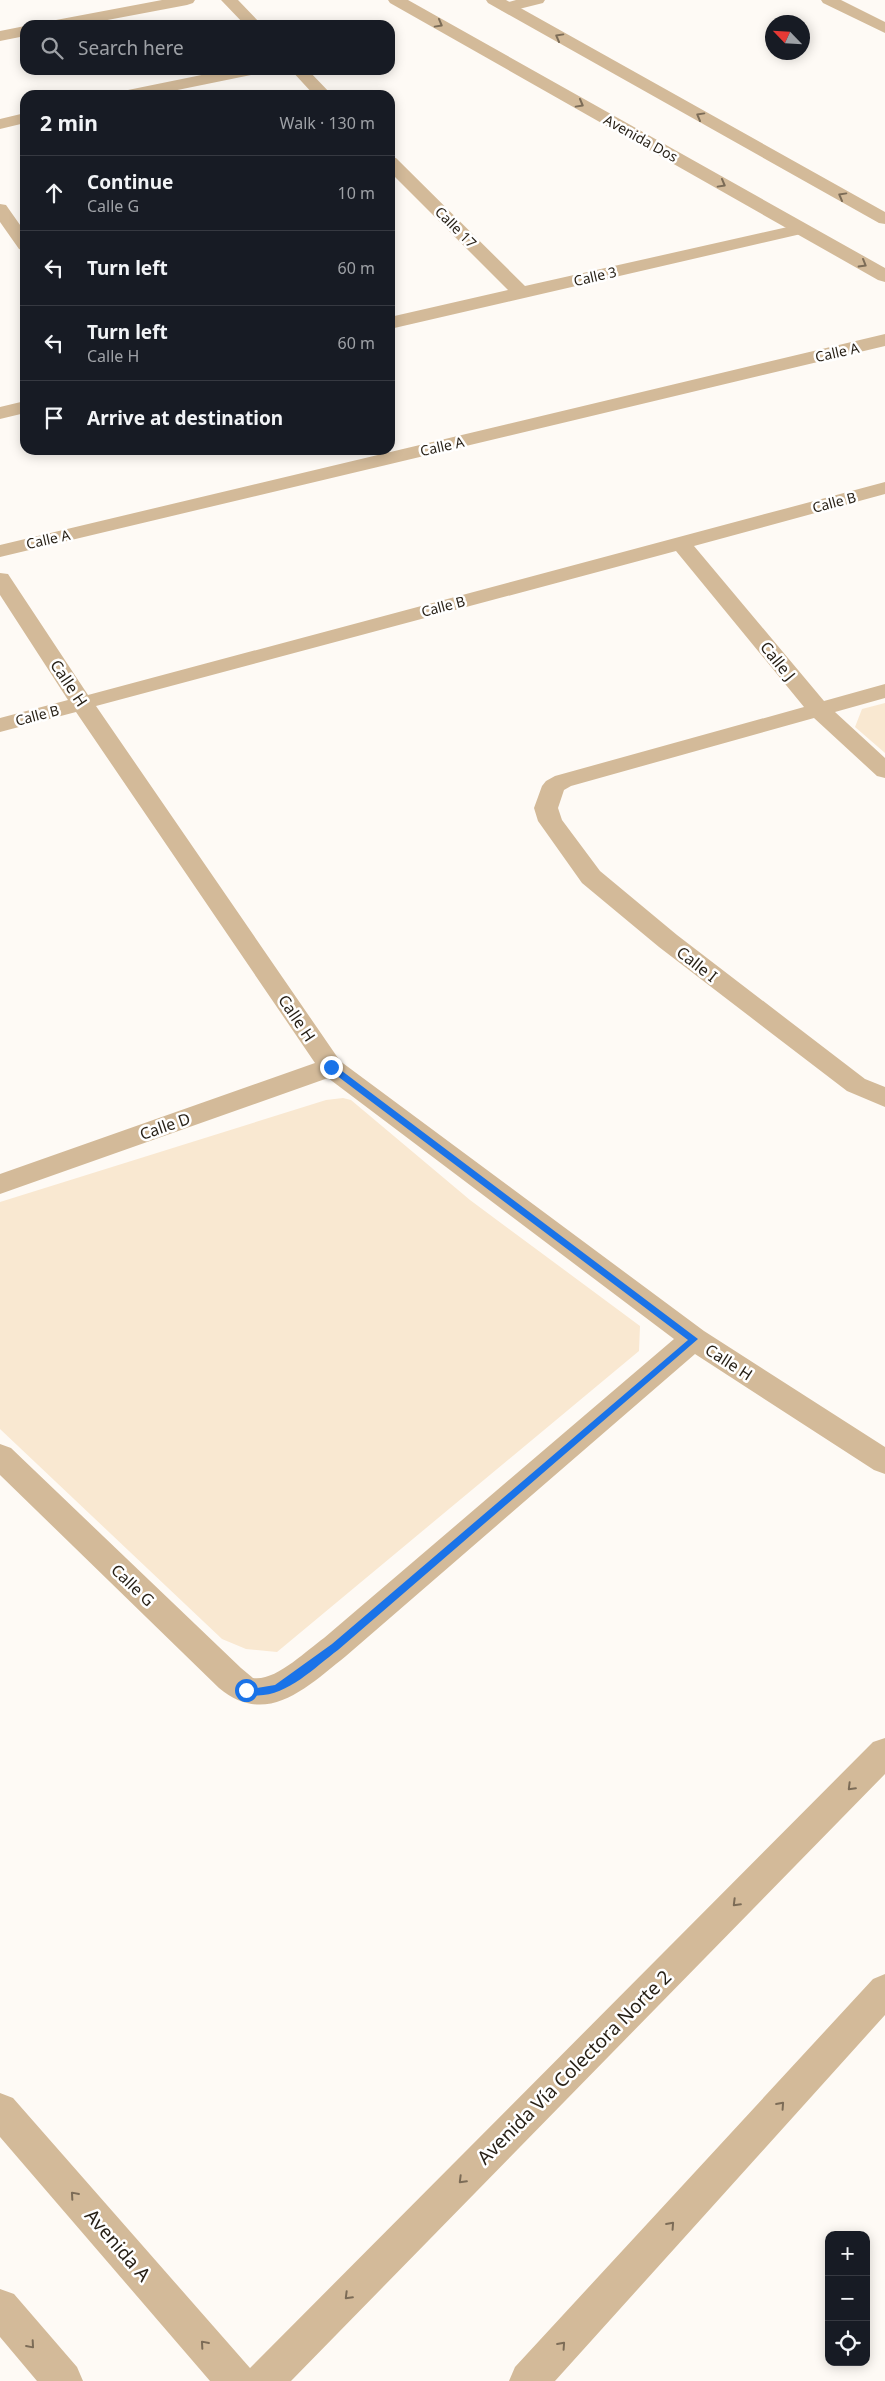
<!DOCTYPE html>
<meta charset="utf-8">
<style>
:root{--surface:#171b24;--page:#20242c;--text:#f1f3f6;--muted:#9ea1a6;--line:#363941}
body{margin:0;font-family:"Noto Sans",sans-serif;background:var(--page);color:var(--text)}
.controls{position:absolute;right:15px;bottom:15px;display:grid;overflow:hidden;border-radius:10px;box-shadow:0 2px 12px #0003}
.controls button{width:45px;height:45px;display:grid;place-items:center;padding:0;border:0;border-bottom:1px solid var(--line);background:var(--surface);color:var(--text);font:25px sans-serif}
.compass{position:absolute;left:765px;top:15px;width:45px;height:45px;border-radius:50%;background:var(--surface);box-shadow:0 2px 12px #0003;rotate:295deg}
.stop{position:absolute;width:15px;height:15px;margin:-11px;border:4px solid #1a73e8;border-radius:50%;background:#fff}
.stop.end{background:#1a73e8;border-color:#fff;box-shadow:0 1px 5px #0008}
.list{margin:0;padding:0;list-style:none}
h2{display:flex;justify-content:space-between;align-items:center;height:65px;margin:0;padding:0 20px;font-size:21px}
h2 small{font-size:16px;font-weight:400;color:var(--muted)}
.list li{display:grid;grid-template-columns:32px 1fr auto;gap:15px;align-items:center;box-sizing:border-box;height:75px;padding:0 20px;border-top:1px solid var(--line)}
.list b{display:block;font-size:19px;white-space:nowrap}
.list p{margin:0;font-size:16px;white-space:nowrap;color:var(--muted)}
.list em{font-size:16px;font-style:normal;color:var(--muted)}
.icon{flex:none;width:28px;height:28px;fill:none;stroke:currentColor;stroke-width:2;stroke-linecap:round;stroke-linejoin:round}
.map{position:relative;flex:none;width:885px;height:2381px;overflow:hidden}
.search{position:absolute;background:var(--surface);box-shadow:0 2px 12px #0003;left:20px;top:20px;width:375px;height:55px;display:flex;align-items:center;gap:12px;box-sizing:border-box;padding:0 18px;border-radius:15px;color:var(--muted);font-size:19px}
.panel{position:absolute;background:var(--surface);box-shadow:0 2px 12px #0003;left:20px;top:90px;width:375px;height:365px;border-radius:15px}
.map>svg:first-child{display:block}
.green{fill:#f9e8d1}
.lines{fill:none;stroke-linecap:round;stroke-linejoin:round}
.minor{fill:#d3ba99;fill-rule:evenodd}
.tertiary{fill:#d3ba99;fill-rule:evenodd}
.oneway{stroke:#7c6c57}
.route{fill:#1a73e8}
.labels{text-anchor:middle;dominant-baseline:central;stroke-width:5;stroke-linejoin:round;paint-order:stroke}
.far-street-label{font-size:14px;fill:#261f15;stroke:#fff}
.street-label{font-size:16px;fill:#261f15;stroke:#fff}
.near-street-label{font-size:19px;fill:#261f15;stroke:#fff}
</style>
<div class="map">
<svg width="885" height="2381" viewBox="0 0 885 2381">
<rect width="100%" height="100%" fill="#fefaf5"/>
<!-- green -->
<path class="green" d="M885 703V753L855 727 862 709Z
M343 1098 351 1100 470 1200 640 1326 639 1351 277 1652 246 1649 222 1639 0 1429V1202L326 1100Z"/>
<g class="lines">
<!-- minor -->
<path class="minor" d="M162 0H195L193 3 187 5 81 25H48L50 22 56 20Z
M221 0H238L262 25H245Z
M516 0H545L543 3 507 12 501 10 499 7 501 4Z
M821 0H841L885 22V33L823 3Z
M25 26V36L0 41V31Z
M226 70H259L257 74 251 75 153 95H120L122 91 128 90Z
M291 70H308L332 95H314Z
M25 113V123L0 129V119Z
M390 157 396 158 525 286 801 224 807 225 810 229 807 233 801 234 390 329V317L508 290 390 172Z
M0 204 6 205 25 232V251L19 249 0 222Z
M885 334V346L0 557V545Z
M25 401V413L0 419V407Z
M885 482V494L694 546 824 701 885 684V698L835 712 885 758V778L877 776 814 718 571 786 564 790 558 808 562 820 600 871 677 935 865 1079 885 1087V1107L847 1091 659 947 582 883 538 821 534 808 542 786 546 781 555 776 804 707 676 551 96 706 340 1061 704 1331 885 1447V1474L874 1470 695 1354 346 1656C307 1687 267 1728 219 1688L0 1475V1444L11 1448 241 1668 253 1678C275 1682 307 1650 324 1638L674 1339 328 1078 0 1194V1174L315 1063 76 712 0 732V718L68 700 0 595V573L8 574 88 695Z"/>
<!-- tertiary -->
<path class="tertiary" d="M388 0H408L885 268V282L878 280 390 3Z
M486 0H506L885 212V224L879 223 488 3Z
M885 1738V1774L291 2381H210L0 2137V2093L13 2098 250 2368 873 1742Z
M885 1974V2015L555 2381H509L515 2367 873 1979Z
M0 2289 14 2294 77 2367 83 2381H37L0 2337Z"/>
</g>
<!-- one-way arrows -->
<defs><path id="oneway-chevron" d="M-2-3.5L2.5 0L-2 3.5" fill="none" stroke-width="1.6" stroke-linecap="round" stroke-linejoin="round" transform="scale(1.25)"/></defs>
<g class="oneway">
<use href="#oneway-chevron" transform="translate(439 24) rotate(29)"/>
<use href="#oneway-chevron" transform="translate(559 37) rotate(-151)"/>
<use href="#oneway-chevron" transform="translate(580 104) rotate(29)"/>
<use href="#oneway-chevron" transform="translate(700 116) rotate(-151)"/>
<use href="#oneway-chevron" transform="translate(722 184) rotate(29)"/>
<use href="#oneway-chevron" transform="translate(842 196) rotate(-151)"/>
<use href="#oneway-chevron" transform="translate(863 264) rotate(30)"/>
<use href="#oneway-chevron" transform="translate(851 1787) rotate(135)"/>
<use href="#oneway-chevron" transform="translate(736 1903) rotate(135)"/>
<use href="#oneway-chevron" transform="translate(781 2105) rotate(-48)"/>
<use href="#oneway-chevron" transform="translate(462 2180) rotate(135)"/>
<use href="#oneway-chevron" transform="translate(74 2195) rotate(-131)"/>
<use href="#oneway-chevron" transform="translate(671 2225) rotate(-48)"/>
<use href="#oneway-chevron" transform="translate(348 2296) rotate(135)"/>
<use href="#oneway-chevron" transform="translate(204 2344) rotate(-131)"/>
<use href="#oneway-chevron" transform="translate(31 2345) rotate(49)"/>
<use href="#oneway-chevron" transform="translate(562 2345) rotate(-48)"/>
</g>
<!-- route -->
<path class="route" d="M328 1065H334L698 1339 338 1650C311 1670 279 1705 243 1693V1687L257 1688 275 1685 332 1644 688 1340 328 1069Z"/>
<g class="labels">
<!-- far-street labels -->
<g class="far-street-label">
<text transform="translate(641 138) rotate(29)">Avenida Dos</text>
<text transform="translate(456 227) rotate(45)">Calle 17</text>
<text transform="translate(595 276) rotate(-13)">Calle 3</text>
<text transform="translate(837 352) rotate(-13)">Calle A</text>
<text transform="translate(442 446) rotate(-13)">Calle A</text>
<text transform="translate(834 502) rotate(-15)">Calle B</text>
<text transform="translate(48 539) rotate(-13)">Calle A</text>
<text transform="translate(443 606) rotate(-15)">Calle B</text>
<text transform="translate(37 715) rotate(-15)">Calle B</text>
</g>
<!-- street labels -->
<g class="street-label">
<text transform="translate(778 661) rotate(51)">Calle J</text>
<text transform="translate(69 683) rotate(56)">Calle H</text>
<text transform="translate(697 964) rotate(38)">Calle I</text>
<text transform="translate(297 1018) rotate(56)">Calle H</text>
<text transform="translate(165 1126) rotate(-19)">Calle D</text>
<text transform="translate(729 1362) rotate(33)">Calle H</text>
<text transform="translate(133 1585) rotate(44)">Calle G</text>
</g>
<!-- near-street labels -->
<g class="near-street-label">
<text transform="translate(574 2067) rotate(-45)">Avenida Vía Colectora Norte 2</text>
<text transform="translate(118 2245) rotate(49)">Avenida A</text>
</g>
</g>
</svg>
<div class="controls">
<button>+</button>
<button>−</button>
<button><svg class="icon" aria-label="locate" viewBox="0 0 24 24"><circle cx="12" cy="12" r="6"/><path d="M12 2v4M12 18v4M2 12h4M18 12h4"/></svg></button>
</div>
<svg class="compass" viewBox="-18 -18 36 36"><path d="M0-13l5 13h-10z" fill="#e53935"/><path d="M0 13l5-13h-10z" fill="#9ea1a6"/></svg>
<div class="stop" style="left:246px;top:1690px"></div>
<div class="stop end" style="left:331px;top:1067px"></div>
<div class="search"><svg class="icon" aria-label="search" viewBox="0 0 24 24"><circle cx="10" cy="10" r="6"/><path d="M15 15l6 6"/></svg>Search here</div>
<section class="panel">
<h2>2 min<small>Walk · 130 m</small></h2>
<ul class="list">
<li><svg class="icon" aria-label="ahead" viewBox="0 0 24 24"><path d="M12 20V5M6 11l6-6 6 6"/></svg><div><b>Continue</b><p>Calle G</p></div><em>10 m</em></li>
<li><svg class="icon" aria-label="left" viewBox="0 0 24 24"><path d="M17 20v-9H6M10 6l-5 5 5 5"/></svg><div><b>Turn left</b></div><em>60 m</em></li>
<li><svg class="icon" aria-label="left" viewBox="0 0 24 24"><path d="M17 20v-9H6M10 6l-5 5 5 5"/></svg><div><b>Turn left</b><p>Calle H</p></div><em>60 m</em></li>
<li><svg class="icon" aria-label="arrive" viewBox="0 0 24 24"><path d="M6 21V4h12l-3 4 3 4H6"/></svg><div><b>Arrive at destination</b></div></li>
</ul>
</section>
</div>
